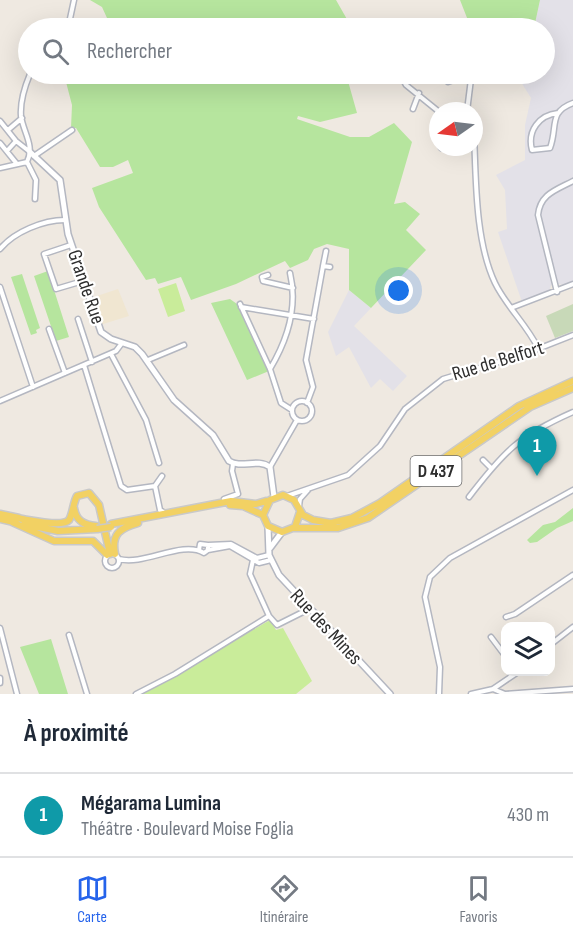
<!DOCTYPE html>
<html lang="fr">
<meta charset="utf-8">
<style>
:root{--surface:#fff;--page:#f2f2f3;--text:#1f2937;--muted:#747a83;--line:#e0e1e3;--accent:#2563eb}
body{margin:0;font-family:"Sofia Sans Condensed",sans-serif;background:var(--page);color:var(--text)}
.controls{position:absolute;right:18px;bottom:18px;display:grid;overflow:hidden;border-radius:12px;box-shadow:0 6px 24px #0002}
.controls button{width:54px;height:54px;display:grid;place-items:center;padding:0;border:0;border-bottom:2px solid var(--line);background:var(--surface);color:var(--text);font:30px sans-serif}
.compass{position:absolute;left:429px;top:102px;width:54px;height:54px;border-radius:50%;background:var(--surface);box-shadow:0 6px 24px #0002;rotate:256deg}
.you{position:absolute;left:399px;top:291px;width:21px;height:21px;margin:-15px;border:4px solid #fff;border-radius:50%;background:#1a73e8;box-shadow:0 0 0 9px #1a73e833}
.badge{display:grid;place-items:center;width:39px;height:39px;border-radius:50%;background:var(--accent);color:#fff;font-size:20px;font-weight:700}
.pin{position:absolute;translate:-50% -50px;filter:drop-shadow(0 2px 3px #0008)}
.pin::after{content:'';position:absolute;top:32px;width:21px;height:18px;background:inherit;clip-path:polygon(0 0,100% 0,50% 100%)}
.list{margin:0;padding:0;list-style:none}
h2{display:flex;justify-content:space-between;align-items:center;height:78px;margin:0;padding:0 24px;font-size:26px}
h2 small{font-size:20px;font-weight:400;color:var(--muted)}
.list li{display:grid;grid-template-columns:39px 1fr auto;gap:18px;align-items:center;box-sizing:border-box;height:84px;padding:0 24px;border-top:2px solid var(--line)}
.list b{display:block;font-size:22px;white-space:nowrap}
.list p{margin:0;font-size:20px;white-space:nowrap;color:var(--muted)}
.list em{font-size:20px;font-style:normal;color:var(--muted)}
.icon{flex:none;width:33px;height:33px;fill:none;stroke:currentColor;stroke-width:2;stroke-linecap:round;stroke-linejoin:round}
.map{position:relative;flex:none;width:573px;height:694px;overflow:hidden}
.search{position:absolute;background:var(--surface);box-shadow:0 6px 24px #0002;left:18px;right:18px;top:18px;height:66px;display:flex;align-items:center;gap:15px;box-sizing:border-box;padding:0 21px;border-radius:33px;color:var(--muted);font-size:22px}
.sheet{height:162px;background:var(--surface)}
nav{display:flex;justify-content:space-around;align-items:center;box-sizing:border-box;height:84px;border-top:2px solid var(--line);background:var(--surface);font-size:16px;color:var(--muted)}
nav a{display:grid;justify-items:center;gap:3px}
nav .on{color:var(--accent)}
.map>svg:first-child{display:block}
.industrial{fill:#e3e1e8}
.education{fill:#f0e6d1}
.green{fill:#b6e59e}
.cemetery{fill:#c8d9b8}
.pitch{fill:#c9ec9a}
.lines{fill:none;stroke-linecap:round;stroke-linejoin:round}
.street-casing{stroke:#b4b7c1;stroke-width:7}
.secondary-casing{stroke:#b4b7c1;stroke-width:8}
.primary-casing{stroke:#c9c9c9;stroke-width:9}
.street{stroke:#fff;stroke-width:4}
.secondary{stroke:#fff;stroke-width:5}
.primary{stroke:#f2d163;stroke-width:6}
.primary-bridge-casing{stroke:#c9c9c9;stroke-width:9;stroke-linecap:butt}
.primary-bridge{stroke:#f2d163;stroke-width:6}
.labels{text-anchor:middle;dominant-baseline:central;stroke-width:4.5;stroke-linejoin:round;paint-order:stroke}
.shield{fill:#fff;stroke:#6d6d6d;stroke-width:1.5}
.shield-label{font-size:18px;font-weight:bold;fill:#2e2e2e}
.street-label{font-size:20px;fill:#2e2e2e;stroke:#fff}
</style>
<div class="map">
<svg width="573" height="694" viewBox="0 0 573 694">
<rect width="100%" height="100%" fill="#efe9e1"/>
<!-- industrial -->
<path class="industrial" d="M540 0H573V281L564 285 552 283 549 291 522 302 498 232 507 229 505 190 496 175 525 160V125L531 98 516 74H544V28H534Z
M349 290 371 308 354 326 407 376 393 391 380 379 371 388 349 347 336 356 328 332Z"/>
<!-- education -->
<path class="education" d="M118 289 129 316 100 325 91 298Z"/>
<!-- green -->
<path class="green" d="M90 0H336L352 28H94L92 25 107 18 102 7Z
M460 0H540L534 28H480L478 25 471 28Z
M79 74H346L357 113 320 122 298 116 297 119 350 137H369L394 123 412 142 394 204 405 202 420 214 406 230 426 250 371 308 349 290V249L327 244 314 249 308 260 290 268 285 261 236 284 191 300 181 277 158 284 155 278 146 280 99 207 92 188 133 173 128 160 113 167H100L76 128H71L72 105 66 82 80 76Z
M48 271 69 337 56 341 34 276Z
M22 274 40 328 36 330 37 333 31 335 11 277Z
M230 299 237 304 269 371 247 380 211 303Z
M573 508V521L557 528 537 542 530 543 527 540 543 525 555 522Z
M51 639 68 694H39L20 647Z"/>
<!-- cemetery -->
<path class="cemetery" d="M573 304V331L555 338 546 316Z"/>
<!-- pitch -->
<path class="pitch" d="M176 283 185 311 168 317 158 289Z
M270 620 276 630 283 628 312 681 296 694H142Z"/>
<g class="lines">
<!-- street casing -->
<g class="street-casing">
<path id="street" d="M68 28 74 0
M400 74 406 85 438 111
M448 82 459 78 471 79 467 111
M413 109 419 93
M457 111 465 107
M558 113C539 115 527 131 532 150L550 148C558 127 548 112 573 103
M0 121 16 141 30 152
M8 130 22 118
M474 133C476 179 475 241 495 283 506 306 527 325 538 348
M0 143 17 164
M441 148 443 147
M7 151 16 141
M34 156 72 130
M27 162 36 180 35 199
M0 168 27 162C35 145 23 132 21 116 20 103 25 86 30 74
M71 245 44 254 56 289 83 281
M0 249C14 232 43 220 65 220
M326 251 323 266 330 267
M268 275 262 277 263 281 293 288
M0 287 33 387
M557 292 538 215C540 194 556 190 573 181
M240 304 270 369 281 403 292 410
M241 307 314 319
M511 308 573 284
M78 319 92 362
M49 329 65 373
M111 354 146 420 159 463
M148 360 184 345
M84 365 121 486 127 490 155 486
M270 369C288 339 298 307 290 273
M0 401 116 351 122 343
M292 411a10 10 0 1 1 20 0a10 10 0 1 1-20 0Z
M307 403 313 387 306 360 323 266
M483 460 491 468
M270 467 297 420
M155 486 160 510 163 512
M155 486 162 476
M287 496 348 475 380 446 405 409 443 379 525 354 573 335
M469 497C505 450 519 436 573 412
M224 499 238 494 232 471 233 464
M299 506 300 499 308 490
M208 545 231 544 257 558 269 555
M208 550 230 546 259 563 271 560
M105 561a7 7 0 1 1 14 0a7 7 0 1 1-14 0Z
M119 559C144 566 182 540 204 553L208 550V545L200 544 199 550
M269 616 277 625 309 609
M506 617 515 614 573 575
M0 628 17 694
M69 635 87 694
M491 637 506 657
M550 645 573 627
M0 678V683
M493 689 505 694 573 689
M136 694 175 674 269 616 250 574 253 560
M439 694 440 667 425 597 430 577 450 558 573 490
M471 694 493 689 518 672"/>
</g>
<!-- secondary casing -->
<g class="secondary-casing">
<path id="secondary" d="M30 152 60 180 68 234 101 332 111 339 135 347 142 354 174 400 213 435 229 461C241 469 257 458 270 467L274 497
M268 526 269 555 279 575 390 694
M270 548 282 532"/>
</g>
<!-- primary casing -->
<g class="primary-casing">
<path id="primary" d="M230 505 243 506 263 515
M74 508C76 521 84 525 96 526
M300 512 295 527 282 532 268 526 263 515 270 500 283 495 294 500 303 515 313 520 331 523 352 518 380 503 519 406 573 381
M0 514 19 518
M16 518C26 519 62 528 69 520 73 514 73 503 77 496L89 493 99 505 110 554
M0 519 14 522
M12 522 54 541H93L107 555
M24 524 58 531 97 529
M111 524 231 501 256 504 266 501
M293 528H338L368 518 530 407 573 388
M115 554C111 534 120 528 138 523"/>
</g>
<!-- street -->
<use href="#street" class="street"/>
<!-- secondary -->
<use href="#secondary" class="secondary"/>
<!-- primary -->
<use href="#primary" class="primary"/>
<!-- primary-bridge casing -->
<g class="primary-bridge-casing">
<path id="primary-bridge" d="M97 529 111 527"/>
</g>
<!-- primary-bridge -->
<use href="#primary-bridge" class="primary-bridge"/>
</g>
<g class="labels">
<!-- shield labels -->
<rect class="shield" x="410.5" y="456" width="51" height="30" rx="4.5"/>
<g class="shield-label">
<text x="436" y="471">D 437</text>
</g>
<!-- street labels -->
<g class="street-label">
<text transform="translate(86 287) rotate(71)">Grande Rue</text>
<text transform="translate(498 361) rotate(-17)">Rue de Belfort</text>
<text transform="translate(326 627) rotate(47)">Rue des Mines</text>
</g>
</g>
</svg>
<div class="controls">
<button><svg class="icon" aria-label="layers" viewBox="0 0 24 24"><path d="M12 4l9 5-9 5-9-5zM3 14l9 5 9-5"/></svg></button>
</div>
<svg class="compass" viewBox="-18 -18 36 36"><path d="M0-13l5 13h-10z" fill="#e53935"/><path d="M0 13l5-13h-10z" fill="#747a83"/></svg>
<div class="you"></div>
<div class="pin badge" style="left:537px;top:476px;background:#0f9aa8">1</div>
<div class="search"><svg class="icon" aria-label="search" viewBox="0 0 24 24"><circle cx="10" cy="10" r="6"/><path d="M15 15l6 6"/></svg>Rechercher</div>
</div>
<section class="sheet">
<h2>À proximité<small></small></h2>
<ul class="list">
<li><span class="badge" style="background:#0f9aa8">1</span><div><b>Mégarama Lumina</b><p>Théâtre · Boulevard Moise Foglia</p></div><em>430 m</em></li>
</ul>
</section>
<nav>
<a class="on"><svg class="icon" aria-label="map" viewBox="0 0 24 24"><path d="M3 6l6-2 6 2 6-2v14l-6 2-6-2-6 2zM9 4v14M15 6v14"/></svg>Carte</a>
<a><svg class="icon" aria-label="directions" viewBox="0 0 24 24"><path d="M12 3l9 9-9 9-9-9zM9 14v-3h6M13 9l2 2-2 2"/></svg>Itinéraire</a>
<a><svg class="icon" aria-label="saved" viewBox="0 0 24 24"><path d="M7 4h10v16l-5-4-5 4z"/></svg>Favoris</a>
</nav>
